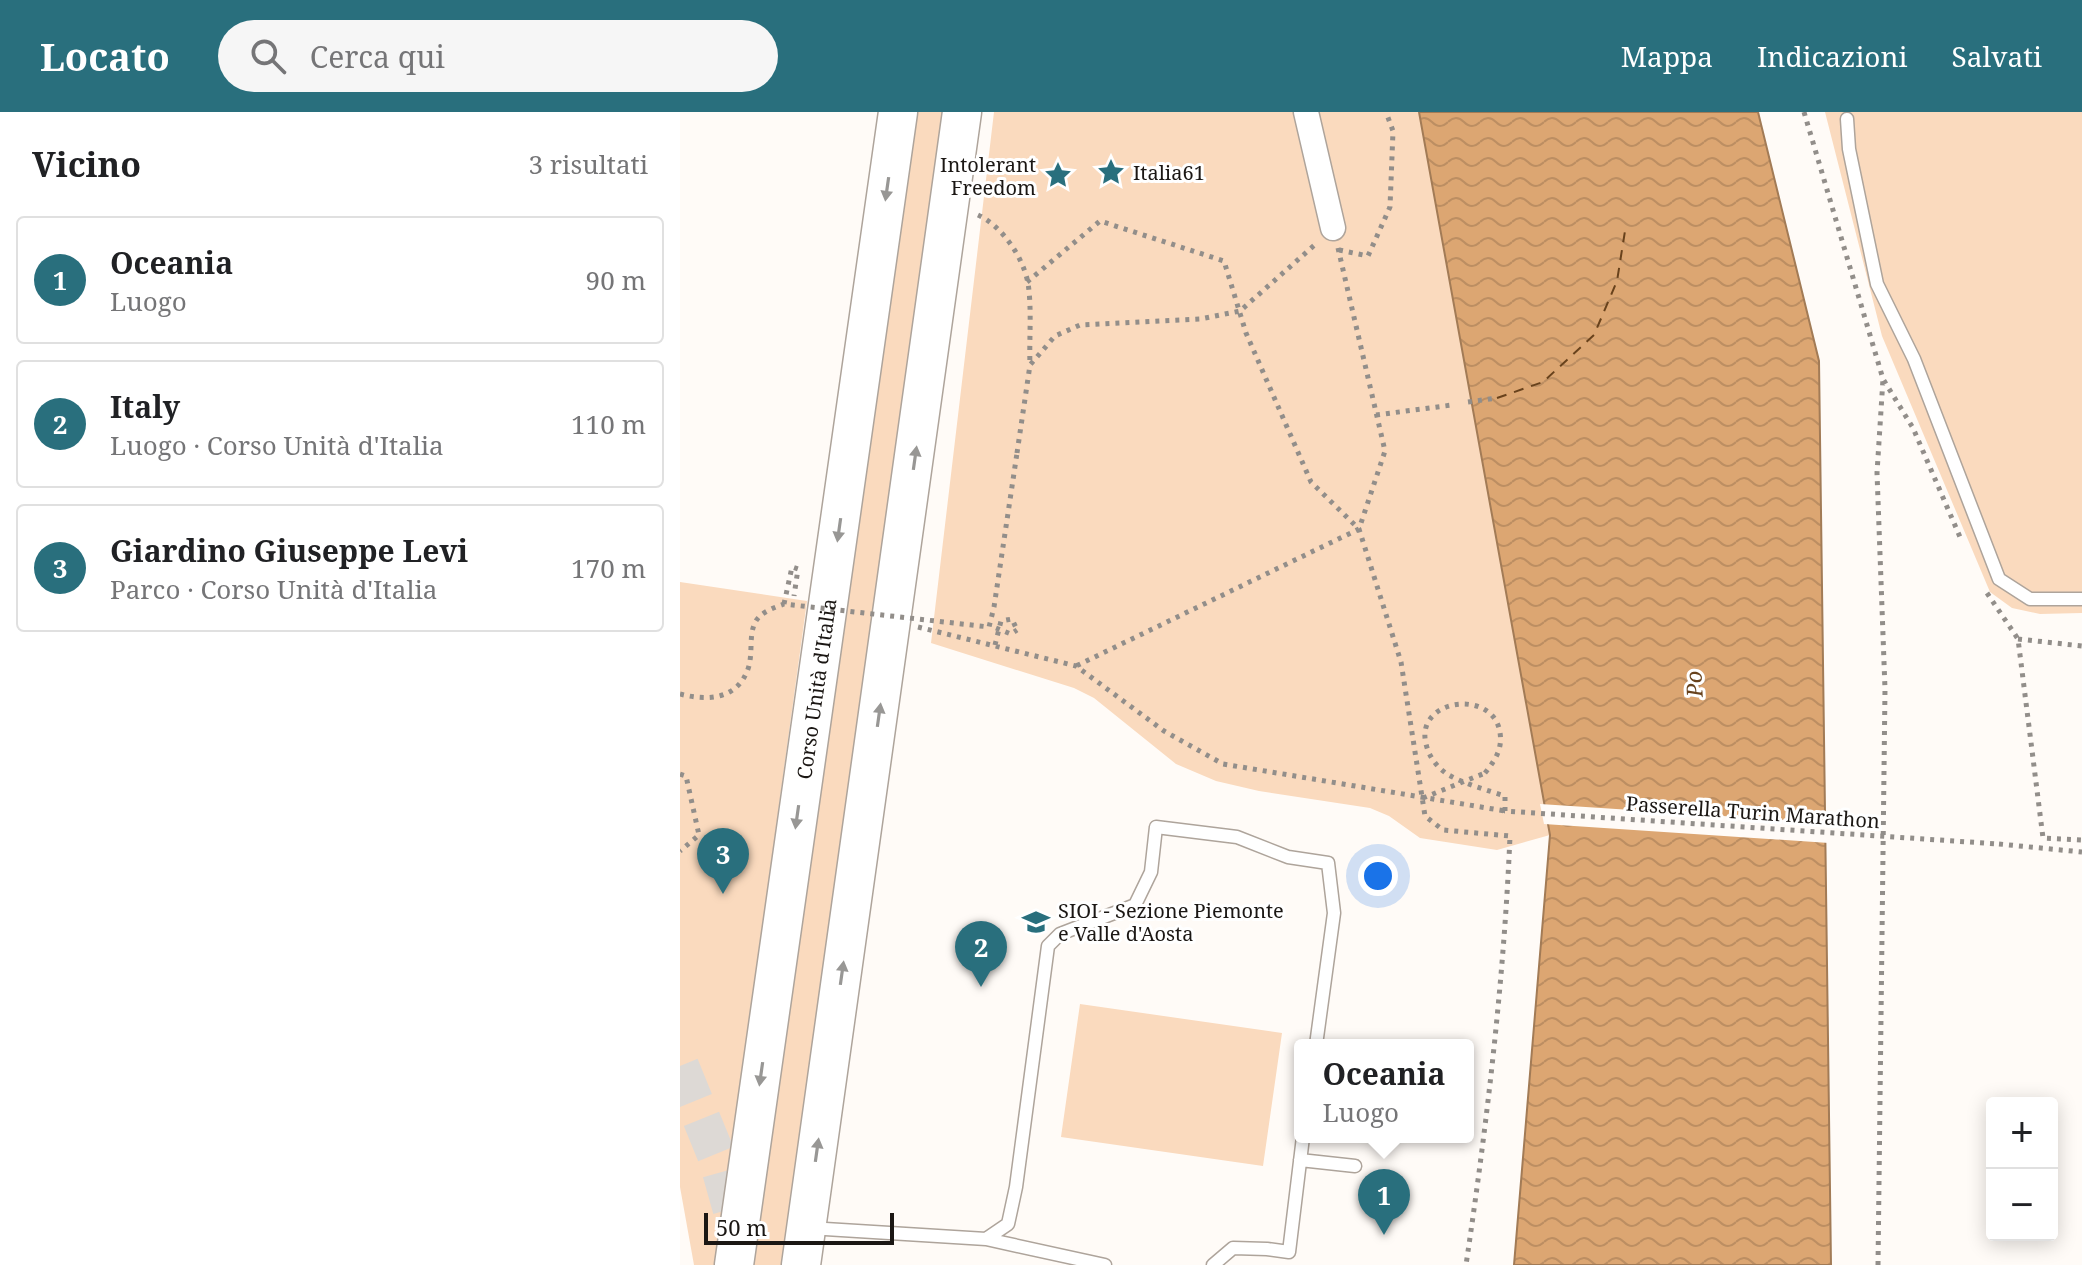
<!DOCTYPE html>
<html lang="it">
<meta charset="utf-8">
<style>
:root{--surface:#fff;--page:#f6f6f6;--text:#202124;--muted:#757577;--line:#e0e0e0;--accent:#296f7d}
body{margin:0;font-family:"Noto Serif",serif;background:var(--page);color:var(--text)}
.controls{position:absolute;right:24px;bottom:24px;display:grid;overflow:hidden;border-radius:8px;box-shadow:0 4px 20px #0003}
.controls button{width:72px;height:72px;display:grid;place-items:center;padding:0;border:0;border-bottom:2px solid var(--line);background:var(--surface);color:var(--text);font:40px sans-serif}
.scale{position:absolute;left:24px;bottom:20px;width:190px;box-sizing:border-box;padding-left:8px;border:4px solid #1b1714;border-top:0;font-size:22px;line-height:28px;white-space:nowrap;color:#1b1714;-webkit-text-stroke:6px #fff;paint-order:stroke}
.you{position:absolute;left:698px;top:764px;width:28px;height:28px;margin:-20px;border:6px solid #fff;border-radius:50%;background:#1a73e8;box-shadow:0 0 0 12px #1a73e833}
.badge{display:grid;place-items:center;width:52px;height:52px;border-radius:50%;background:var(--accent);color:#fff;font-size:26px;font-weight:700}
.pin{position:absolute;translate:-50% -66px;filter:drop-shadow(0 2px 4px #0008)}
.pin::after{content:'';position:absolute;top:42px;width:28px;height:24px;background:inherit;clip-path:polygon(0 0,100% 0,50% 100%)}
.popup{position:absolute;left:614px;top:927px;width:180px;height:104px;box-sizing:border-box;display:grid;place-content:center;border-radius:8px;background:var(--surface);filter:drop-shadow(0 2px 6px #0005);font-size:26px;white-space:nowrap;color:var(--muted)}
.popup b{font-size:30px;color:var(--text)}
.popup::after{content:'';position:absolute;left:50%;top:100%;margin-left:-16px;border:16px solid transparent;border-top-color:var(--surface)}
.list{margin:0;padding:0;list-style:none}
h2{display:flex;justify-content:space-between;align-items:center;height:104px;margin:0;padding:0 32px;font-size:34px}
h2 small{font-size:26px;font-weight:400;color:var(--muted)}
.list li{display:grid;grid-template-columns:52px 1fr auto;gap:24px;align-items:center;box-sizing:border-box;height:128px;margin:0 16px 16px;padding:0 16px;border:2px solid var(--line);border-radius:8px}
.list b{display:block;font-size:30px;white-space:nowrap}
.list p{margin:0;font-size:26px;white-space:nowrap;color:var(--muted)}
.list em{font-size:26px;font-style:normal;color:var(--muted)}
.icon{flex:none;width:44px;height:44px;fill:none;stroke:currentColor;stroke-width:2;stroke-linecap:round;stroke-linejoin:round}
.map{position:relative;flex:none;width:1402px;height:1153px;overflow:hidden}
header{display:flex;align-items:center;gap:48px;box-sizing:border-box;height:112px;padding:0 40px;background:var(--accent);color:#fff}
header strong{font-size:38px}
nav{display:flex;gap:44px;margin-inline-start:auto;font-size:28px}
.search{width:560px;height:72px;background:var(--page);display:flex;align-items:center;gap:20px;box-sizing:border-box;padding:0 28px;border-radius:44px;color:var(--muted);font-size:30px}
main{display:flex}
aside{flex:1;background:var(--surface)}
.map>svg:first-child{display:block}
.green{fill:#fadabe}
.water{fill:url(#water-waves);stroke:#a27b56;stroke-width:2}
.pier{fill:#fffbf7}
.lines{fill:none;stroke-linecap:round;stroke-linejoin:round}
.ferry{stroke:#68421c;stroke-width:2;stroke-dasharray:10 8;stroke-linecap:butt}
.primary-tunnel{stroke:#ddd9d5;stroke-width:38;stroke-dasharray:38 19;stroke-linecap:butt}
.lane-casing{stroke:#aea49b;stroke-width:15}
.street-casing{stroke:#aea49b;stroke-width:27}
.primary-casing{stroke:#aea49b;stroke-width:41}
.path{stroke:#928e8a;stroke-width:5;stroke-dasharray:4 6;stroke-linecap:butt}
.lane{stroke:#fff;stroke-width:12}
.street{stroke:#fff;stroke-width:24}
.primary{stroke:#fff;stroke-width:38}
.path-bridge{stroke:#928e8a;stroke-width:5;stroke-dasharray:4 6;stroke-linecap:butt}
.oneway{fill:#989795}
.labels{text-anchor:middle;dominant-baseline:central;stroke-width:6;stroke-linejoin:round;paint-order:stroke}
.poi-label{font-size:20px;fill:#1b1714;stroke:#fff;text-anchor:start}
.street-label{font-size:20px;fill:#1b1714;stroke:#fff}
.water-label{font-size:22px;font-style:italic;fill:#68421c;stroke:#fff}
</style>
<header>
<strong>Locato</strong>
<div class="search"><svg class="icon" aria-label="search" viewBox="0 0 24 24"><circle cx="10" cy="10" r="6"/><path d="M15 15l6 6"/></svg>Cerca qui</div>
<nav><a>Mappa</a><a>Indicazioni</a><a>Salvati</a></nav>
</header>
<main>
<aside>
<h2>Vicino<small>3 risultati</small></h2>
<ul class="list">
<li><span class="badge">1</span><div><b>Oceania</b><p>Luogo</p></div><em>90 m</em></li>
<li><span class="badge">2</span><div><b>Italy</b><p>Luogo · Corso Unità d'Italia</p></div><em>110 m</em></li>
<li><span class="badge">3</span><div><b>Giardino Giuseppe Levi</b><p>Parco · Corso Unità d'Italia</p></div><em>170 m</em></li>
</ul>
</aside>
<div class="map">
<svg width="1402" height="1153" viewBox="0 0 1402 1153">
<defs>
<pattern id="water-waves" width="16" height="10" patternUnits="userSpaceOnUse" patternTransform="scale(2)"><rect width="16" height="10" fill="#dca672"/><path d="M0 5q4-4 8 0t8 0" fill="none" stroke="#bc8e62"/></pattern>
</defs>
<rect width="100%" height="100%" fill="#fffbf7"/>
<!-- green -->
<path class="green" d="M230 0H266L105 1153H70Z
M314 0H739L870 723 817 738 740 726 709 704 690 696 579 679 536 669 496 652 414 586 394 576 251 531Z
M1145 0H1402V501L1360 502 1332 496 1310 480 1202 224Z
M0 470 127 489 36 1153H14L0 1075Z
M400 892 602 921 583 1054 381 1025Z"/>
<!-- water -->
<path class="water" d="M739 0H1078L1139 249 1151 1153H834L870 723Z"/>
<!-- pier -->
<path class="pier" d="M860 692 1149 711V731L864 712Z"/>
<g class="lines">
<!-- ferry -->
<path class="ferry" d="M817 286 863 270 914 223 937 169 945 119"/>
<!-- primary-tunnel -->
<path class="primary-tunnel" d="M0 954 37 1045 59 1123"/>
<!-- lane casing -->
<g class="lane-casing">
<path id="lane" d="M1167 7 1169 37 1197 172 1234 247 1319 467 1350 487H1402
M620 1048 675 1054
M129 1116 306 1127 425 1153
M306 1127 328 1112 336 1075 368 834 380 822 455 793 471 760 476 715 557 725 608 745 648 751 654 801 636 933
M533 1153 553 1136 587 1137 609 1140 623 1025"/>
</g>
<!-- street casing -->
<g class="street-casing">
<path id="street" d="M626 0 653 116"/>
</g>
<!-- primary casing -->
<g class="primary-casing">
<g id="primary">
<path id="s1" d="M54 1153 218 0"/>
<path d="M121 1153 282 0"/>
</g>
</g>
<!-- path -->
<path class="path" d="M1124 0 1203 267 1233 316 1280 425
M298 103C322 114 343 145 348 171 352 197 349 227 350 253
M658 136 705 339 679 417 721 550 745 704 763 718 830 724C824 867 807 1011 786 1153
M659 138 688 144 710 95 713 19 706 0
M347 170 420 109 544 149 566 221 631 370 679 417 396 554
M788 290 817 286
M696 303 772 293
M337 341 350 253 375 224 400 213 520 207 560 199 638 130
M1307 481 1338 527 1363 726 1402 728
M104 492 112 455 118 457 114 484
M238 515 396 554 484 619 543 652 825 699
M1338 527 1402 534
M315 533 321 509 332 507 337 518
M0 662 6 664 19 723 0 739
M743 686 805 661
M1319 732 1402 740
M1198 1153 1205 577 1197 361 1203 267"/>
<!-- lane -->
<use href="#lane" class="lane"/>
<!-- street -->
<use href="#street" class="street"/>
<!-- primary -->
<use href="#primary" class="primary"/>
<!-- path-bridge -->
<path class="path-bridge" d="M316 516 331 522 337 518
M0 582C27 589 57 588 68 557 73 543 69 526 74 513 78 501 93 496 104 492L309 515 314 495 337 341
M805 661C816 647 824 635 819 616 808 577 735 588 746 632 749 645 757 655 767 662 784 672 807 678 825 684V699L1319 732"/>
</g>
<!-- one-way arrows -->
<defs><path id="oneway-solid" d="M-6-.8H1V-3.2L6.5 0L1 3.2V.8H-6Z" transform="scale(2)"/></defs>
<g class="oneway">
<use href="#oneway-solid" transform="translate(207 77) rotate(98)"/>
<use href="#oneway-solid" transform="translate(235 346) rotate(-82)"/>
<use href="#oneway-solid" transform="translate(159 418) rotate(98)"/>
<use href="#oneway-solid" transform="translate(199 603) rotate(-82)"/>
<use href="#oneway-solid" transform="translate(117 705) rotate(98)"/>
<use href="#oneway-solid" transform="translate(162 861) rotate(-82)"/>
<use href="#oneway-solid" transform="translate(81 962) rotate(98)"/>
<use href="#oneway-solid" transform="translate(137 1038) rotate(-82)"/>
</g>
<!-- icons -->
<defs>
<g id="sight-bare" transform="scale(2.16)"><path d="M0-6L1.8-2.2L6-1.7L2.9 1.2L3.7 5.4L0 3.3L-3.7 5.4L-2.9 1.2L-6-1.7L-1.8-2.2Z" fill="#296f7d" stroke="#fff" stroke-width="2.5" paint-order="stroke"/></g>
<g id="university-bare" transform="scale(2.16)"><path d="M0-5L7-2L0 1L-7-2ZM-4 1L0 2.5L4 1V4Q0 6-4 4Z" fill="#296f7d" stroke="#fff" stroke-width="2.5" paint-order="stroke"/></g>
</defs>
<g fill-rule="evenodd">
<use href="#sight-bare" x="431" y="60"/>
<use href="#sight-bare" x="378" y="63"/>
<use href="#university-bare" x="356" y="810"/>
</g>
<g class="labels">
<!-- poi labels -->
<g class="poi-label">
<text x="356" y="52" text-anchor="end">Intolerant<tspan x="356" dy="23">Freedom</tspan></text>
<text x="453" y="60">Italia61</text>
<text x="378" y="798">SIOI - Sezione Piemonte<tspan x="378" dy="23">e Valle d'Aosta</tspan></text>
</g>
<!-- street labels -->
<g class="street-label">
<text stroke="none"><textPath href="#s1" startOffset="582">Corso Unità d'Italia</textPath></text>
<text transform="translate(1073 700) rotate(4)">Passerella Turin Marathon</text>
</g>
<!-- water labels -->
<g class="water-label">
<text transform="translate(1013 572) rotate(-93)">Po</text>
</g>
</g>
</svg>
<div class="controls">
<button>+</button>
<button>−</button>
</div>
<div class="scale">50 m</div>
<div class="you"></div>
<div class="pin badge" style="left:704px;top:1123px">1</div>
<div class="popup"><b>Oceania</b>Luogo</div>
<div class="pin badge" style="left:301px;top:875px">2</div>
<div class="pin badge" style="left:43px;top:782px">3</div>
</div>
</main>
